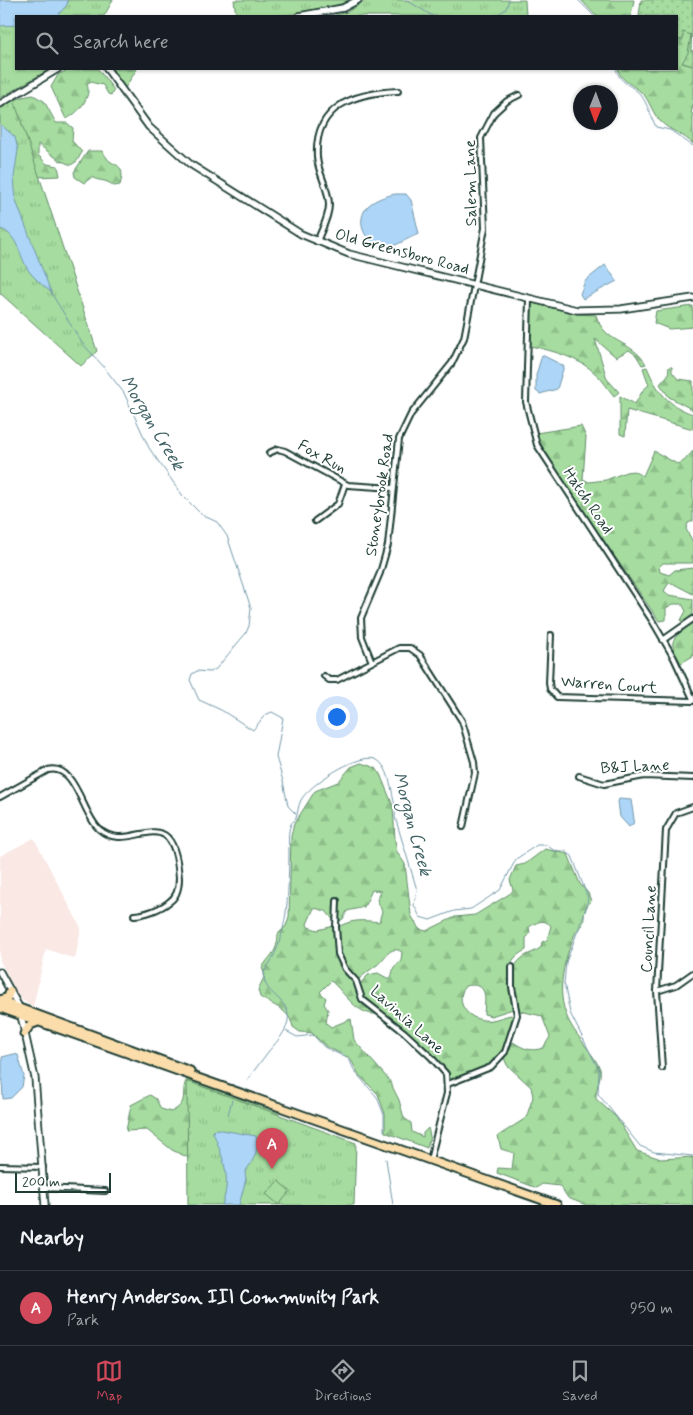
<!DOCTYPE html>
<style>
:root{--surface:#171b24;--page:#242831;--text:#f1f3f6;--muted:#9ea1a6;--line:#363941;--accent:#d1495b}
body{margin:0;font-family:Mynerve,sans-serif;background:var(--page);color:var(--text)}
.compass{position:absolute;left:573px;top:85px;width:45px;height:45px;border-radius:50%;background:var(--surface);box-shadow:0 1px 4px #0004;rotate:181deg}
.scale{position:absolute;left:15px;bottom:12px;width:96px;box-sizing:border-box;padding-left:5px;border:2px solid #1f3d34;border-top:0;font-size:14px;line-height:18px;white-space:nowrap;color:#1f3d34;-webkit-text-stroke:4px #fff;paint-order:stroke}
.you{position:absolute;left:336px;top:716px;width:18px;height:18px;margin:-12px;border:4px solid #fff;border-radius:50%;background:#1a73e8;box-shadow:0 0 0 8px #1a73e833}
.badge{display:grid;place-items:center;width:32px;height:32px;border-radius:50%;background:var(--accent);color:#fff;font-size:16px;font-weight:700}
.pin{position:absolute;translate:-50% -41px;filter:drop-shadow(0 1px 2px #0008)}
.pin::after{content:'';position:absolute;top:26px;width:18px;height:15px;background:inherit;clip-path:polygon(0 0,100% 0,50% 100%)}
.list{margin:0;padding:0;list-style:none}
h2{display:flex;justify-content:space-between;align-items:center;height:65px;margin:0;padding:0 20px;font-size:21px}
h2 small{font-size:16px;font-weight:400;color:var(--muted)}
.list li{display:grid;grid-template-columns:32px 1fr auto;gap:15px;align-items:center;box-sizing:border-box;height:75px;padding:0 20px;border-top:1px solid var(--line)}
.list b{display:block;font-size:19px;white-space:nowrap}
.list p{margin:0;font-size:16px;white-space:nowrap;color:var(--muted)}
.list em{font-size:16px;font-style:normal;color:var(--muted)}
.icon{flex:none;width:28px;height:28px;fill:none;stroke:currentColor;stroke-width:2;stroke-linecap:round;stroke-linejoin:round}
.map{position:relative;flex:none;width:693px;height:1205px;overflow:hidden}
.search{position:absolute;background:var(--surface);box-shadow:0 1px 4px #0004;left:15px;right:15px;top:15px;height:55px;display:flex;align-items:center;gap:12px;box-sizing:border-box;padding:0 18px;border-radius:0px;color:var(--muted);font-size:19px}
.sheet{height:140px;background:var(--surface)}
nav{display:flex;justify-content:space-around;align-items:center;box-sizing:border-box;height:70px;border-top:1px solid var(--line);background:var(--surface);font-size:14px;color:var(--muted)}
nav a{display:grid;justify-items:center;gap:2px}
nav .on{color:var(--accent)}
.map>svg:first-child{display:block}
.built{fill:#f9e8e4}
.grass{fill:url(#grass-dots);stroke:#628c6a}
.forest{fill:url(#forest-firs);stroke:#628c6a}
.park{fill:url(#park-tufts);stroke:#628c6a}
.pitch{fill:#a6dc9f;stroke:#628c6a}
.water{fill:#acd5f7;stroke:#7498a9}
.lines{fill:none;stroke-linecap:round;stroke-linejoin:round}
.stream{stroke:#7498a9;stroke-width:1}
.street-casing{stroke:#1f3d34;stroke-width:8}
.secondary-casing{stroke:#1f3d34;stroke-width:9}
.highway-casing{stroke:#1f3d34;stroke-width:11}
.street{stroke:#fff;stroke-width:4}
.secondary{stroke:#fff;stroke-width:5.5}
.highway{stroke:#faddab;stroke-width:7}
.labels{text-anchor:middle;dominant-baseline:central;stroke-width:4;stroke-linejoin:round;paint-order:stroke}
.street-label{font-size:16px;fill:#1f3d34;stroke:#fff}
.water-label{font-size:18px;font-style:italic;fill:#426365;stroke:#fff}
</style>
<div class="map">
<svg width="693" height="1205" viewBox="0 0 693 1205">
<defs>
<pattern id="grass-dots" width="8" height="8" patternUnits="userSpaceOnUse" patternTransform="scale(1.25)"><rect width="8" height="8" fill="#a6dc9f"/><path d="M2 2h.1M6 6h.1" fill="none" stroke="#8ebe8a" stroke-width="1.8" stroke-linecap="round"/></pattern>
<pattern id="forest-firs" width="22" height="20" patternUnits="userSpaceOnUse" patternTransform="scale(1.25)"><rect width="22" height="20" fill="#a6dc9f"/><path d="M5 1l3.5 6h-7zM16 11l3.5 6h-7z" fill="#8ebe8a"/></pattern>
<pattern id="park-tufts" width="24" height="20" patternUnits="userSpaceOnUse" patternTransform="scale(1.25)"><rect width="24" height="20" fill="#a6dc9f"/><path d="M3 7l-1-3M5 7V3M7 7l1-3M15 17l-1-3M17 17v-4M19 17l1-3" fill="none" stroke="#8ebe8a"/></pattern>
</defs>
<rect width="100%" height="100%" fill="#fff"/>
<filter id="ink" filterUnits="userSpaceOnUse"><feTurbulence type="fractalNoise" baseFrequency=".02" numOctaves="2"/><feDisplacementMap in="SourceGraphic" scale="10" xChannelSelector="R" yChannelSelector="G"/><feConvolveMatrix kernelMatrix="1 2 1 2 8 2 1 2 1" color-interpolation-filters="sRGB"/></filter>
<g filter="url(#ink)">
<!-- built -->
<path class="built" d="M34 838 81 928 75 959 46 949 33 1007 19 998 0 961V856Z"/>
<!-- grass -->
<path class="grass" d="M641 0H693L691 52 693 50V66L682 63 683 40H677V16H639Z"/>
<!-- forest -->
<path class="forest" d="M581 0H634L631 16H596Z
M683 32 691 35 688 53 682 63 693 66V107L691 113 693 114V144C684 134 670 131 661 122 652 114 650 100 642 93 634 85 620 81 618 69H677V40H683Z
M69 69H98L114 90 111 95 108 94 103 85 90 82 87 84C92 97 78 114 66 119L51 87 58 75Z
M111 69H137L125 88Z
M33 95 44 101 56 123H67L73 128 72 141 82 152 77 161 71 165 59 160 38 144V155L47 164 58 166 60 176 35 177 0 124V107L22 97Z
M88 151H102C104 153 105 156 107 158 113 167 127 162 120 185L114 186C104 178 98 182 92 177L84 183 75 177 74 172Z
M532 303 577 314 596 315C605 345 631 339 646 364L642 365 636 355 629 350 616 357 595 339 607 379 619 392 614 396C608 389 603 380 596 374 580 358 551 350 530 346Z
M693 306V327L669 329 654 323 656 311Z
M647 367C657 391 668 406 693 414V429L627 410 625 436 620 434V396L635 404 643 390 649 385 643 368Z
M669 367H672V372L678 379 693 381V410L669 397 660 384 668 375Z
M581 426 586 437 583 479 589 482 606 480 626 472 633 471 643 476 654 451 677 464 684 461 693 451V521L688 523 686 529 693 542V563H663L659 567 660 572 669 575 675 570 693 568V594L672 583 668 584 664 591 669 595 693 599V615L684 624 681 620 686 611 682 604H673L666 608V620L659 621 546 456 536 433Z
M693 621V656L681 663C664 636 676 640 693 621Z
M361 763 376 768 380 774 393 806 395 840 397 852 405 864 411 915 419 929 426 931 455 917 475 915 511 893 513 890 510 880 516 866 525 864 545 849 568 854 580 884 588 893 591 901C580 914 587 914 582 925 580 929 577 929 575 934 563 962 554 996 571 1025 577 1036 597 1059 600 1069 602 1077 595 1089 596 1099L616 1117 637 1151 661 1159 693 1157V1205H586L568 1198 560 1186 542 1184 537 1188 497 1173 498 1168 512 1169 514 1153 501 1149 498 1136 526 1118 533 1097 531 1087 507 1065 504 1058 513 1042C524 1049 531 1052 543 1048L550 1037 542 1016 520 1011C516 996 506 970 521 959 527 953 535 953 541 947L542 942 547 940 551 926C544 918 537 922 529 927L530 934 526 938V950C500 962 508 986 513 1009L491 1016 484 1014C485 998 489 981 465 986 453 1005 471 1023 492 1020 498 1019 505 1016 511 1015L513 1017C513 1027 510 1035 505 1044 490 1074 476 1068 449 1081 445 1057 384 1012 363 998L359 985 368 975 378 973 387 978H391L394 967 401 961 402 952C390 944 385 959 377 965 370 970 364 974 358 980 340 971 339 946 337 928 350 919 364 920 379 922L382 911 377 900 381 891 372 890 364 907 347 911 343 919 338 922 339 900H336L335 922 326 911 314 908 307 924 308 927 318 930 334 926 337 954 344 970 354 981 360 1000 378 1014C357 1016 345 993 331 981L320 992 326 998 324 1004 328 1010 326 1023 331 1027 351 1019 354 1040 389 1080 399 1100 404 1118 411 1123 412 1132 423 1137V1133L428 1128 430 1136 427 1148 385 1132V1114L378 1094 359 1075 350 1058 325 1046 312 1033 300 1032 293 1027C289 1009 275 1007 260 997L258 990 265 975 262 968C271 953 277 954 278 934L286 926 289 918 291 836 294 824 315 791 338 782 351 767Z
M187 1079 279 1113V1117L200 1163 172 1150 147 1130 126 1131 131 1105 150 1095 156 1099 161 1109 171 1112C191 1102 179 1093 187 1079Z"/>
<!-- park -->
<path class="park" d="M0 0H113L104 16H16V69H50L0 98Z
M234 0H349C319 16 270 16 236 16Z
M366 0H525L526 16H332L347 12Z
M14 100 97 351 81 366 0 293V109Z
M187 1081 356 1143 354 1205H188Z"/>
<!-- pitch -->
<path class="pitch" d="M278 1181 290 1191 279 1205 266 1194Z"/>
<!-- water -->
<path class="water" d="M0 0H68L67 5 57 16H16V25L0 26Z
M0 124 15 137 18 150 14 177 16 201 51 292C43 286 34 278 28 270 20 257 17 233 0 229Z
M395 194H406L411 200 419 234C409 237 398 246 387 247 365 247 353 220 369 205 376 199 386 196 395 194Z
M605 265 617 281 583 299 580 294 585 281Z
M542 355 564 366 557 389 540 394 536 391V375Z
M619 799 631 800 634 819 633 824 629 827 620 817 618 802Z
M14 1054 18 1055 24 1076 22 1087 11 1098 3 1099 2 1077H0L2 1075V1057Z
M216 1129 256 1136C260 1150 253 1161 245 1172L246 1179 239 1205H222C232 1178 223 1158 213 1132Z"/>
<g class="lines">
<!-- stream -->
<path class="stream" d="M406 0 433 16
M578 0 594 16
M495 16 506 9 509 0
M616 69C619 83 633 86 640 94 647 102 651 117 656 127L670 130 693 146
M50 291 82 343 103 366 124 393 149 448 183 496 202 515 217 522 227 536 251 608 249 626 246 633 216 669 210 672 197 671 192 674 190 680 199 700 221 710 253 730 265 715 272 712 283 718 276 757 283 781 288 806 296 814
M286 1031 297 1037 313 1035 324 1047 349 1059 355 1072 377 1097 384 1115V1131
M247 1080C254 1071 261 1061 268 1052 281 1037 299 1019 280 1000 270 991 263 986 264 972 289 938 288 895 289 855 289 846 287 832 291 824 294 819 294 823 296 818 298 812 298 806 301 800 309 785 357 753 375 759 386 763 390 781 392 791 393 801 397 807 395 817L417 890 414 905 420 917 430 920 454 911 471 909 500 890 516 859 537 845H547L553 850 565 851 572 856 588 898 586 909 566 962 564 983 570 1013 599 1070 598 1094 640 1146 654 1152 693 1156
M228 1115 232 1100
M386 1159 393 1205"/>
<!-- street casing -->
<g class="street-casing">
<path id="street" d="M317 242C321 230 329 218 329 205 329 188 318 174 317 157 314 105 355 93 398 91
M529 299 526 402 537 445 653 622 674 658 693 699
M269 453 278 449 285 451 348 485 393 488
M315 521 338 504 345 484
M551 635 549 683 550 689 557 697 693 701
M663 640 693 619
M372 662 362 637 361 618 380 573 388 545 399 439 411 414 452 363 464 338 485 228 481 138 494 113 507 101 519 95
M324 676 329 680H337L399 648H410L420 655 462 721 474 762 475 773 463 827
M579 776 604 784 644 776 693 778
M0 797 48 770C76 763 82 814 99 829 131 858 173 793 179 878 179 887 177 897 169 902 161 909 144 915 134 915
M337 901 336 927 338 954 345 969 356 981 362 999 404 1032 431 1057 446 1074 447 1093 430 1160
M657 991 676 985 693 973
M662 1068 657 991 666 830 676 813 693 807
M448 1084 491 1067 505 1052 517 1015 512 987V967
M0 1166 43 1167
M44 1188 105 1191"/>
</g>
<!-- secondary casing -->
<g class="secondary-casing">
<path id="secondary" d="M299 16 343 8 358 0
M107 69 149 127 190 164 301 234 349 254 577 310 621 309 693 298
M0 104 58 69
M0 972 19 1007 35 1078 45 1205"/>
</g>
<!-- highway casing -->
<g class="highway-casing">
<path id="highway" d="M0 1000 8 997 10 991
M0 1001 190 1071
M0 1008 557 1205
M24 1034 30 1025 38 1022"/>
</g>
<!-- street -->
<use href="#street" class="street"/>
<!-- secondary -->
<use href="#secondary" class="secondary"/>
<!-- highway -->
<use href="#highway" class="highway"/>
</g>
</g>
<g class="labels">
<!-- street labels -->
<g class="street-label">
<text transform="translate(471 183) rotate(-91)">Salem Lane</text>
<text transform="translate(402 252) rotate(15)">Old Greensboro Road</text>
<text transform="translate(322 457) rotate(29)">Fox Run</text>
<text transform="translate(380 495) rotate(-82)">Stoneybrook Road</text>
<text transform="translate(588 501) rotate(56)">Hatch Road</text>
<text transform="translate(609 685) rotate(4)">Warren Court</text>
<text transform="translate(635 767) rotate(-3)">B&amp;J Lane</text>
<text transform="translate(649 929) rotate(-87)">Council Lane</text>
<text transform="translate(407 1020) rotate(42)">Lavinia Lane</text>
</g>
<!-- water labels -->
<g class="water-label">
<text transform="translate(152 423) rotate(59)">Morgan Creek</text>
<text transform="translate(412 824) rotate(75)">Morgan Creek</text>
</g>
</g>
</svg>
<svg class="compass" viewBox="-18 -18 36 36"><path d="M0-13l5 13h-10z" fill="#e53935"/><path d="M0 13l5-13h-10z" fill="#9ea1a6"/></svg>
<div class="scale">200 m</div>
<div class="you"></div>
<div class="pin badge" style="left:272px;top:1169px">A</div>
<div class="search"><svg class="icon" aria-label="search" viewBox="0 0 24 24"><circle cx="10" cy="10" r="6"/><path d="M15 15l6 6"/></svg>Search here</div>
</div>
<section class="sheet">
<h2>Nearby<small></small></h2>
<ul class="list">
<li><span class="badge">A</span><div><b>Henry Anderson III Community Park</b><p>Park</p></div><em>950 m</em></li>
</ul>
</section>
<nav>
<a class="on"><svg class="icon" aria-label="map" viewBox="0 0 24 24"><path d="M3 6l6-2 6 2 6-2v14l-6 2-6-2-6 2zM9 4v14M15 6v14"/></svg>Map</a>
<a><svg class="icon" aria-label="directions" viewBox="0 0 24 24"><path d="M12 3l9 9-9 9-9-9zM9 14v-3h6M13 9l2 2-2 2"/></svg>Directions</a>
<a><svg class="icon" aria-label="saved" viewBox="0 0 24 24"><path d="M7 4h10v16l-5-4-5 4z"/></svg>Saved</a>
</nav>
